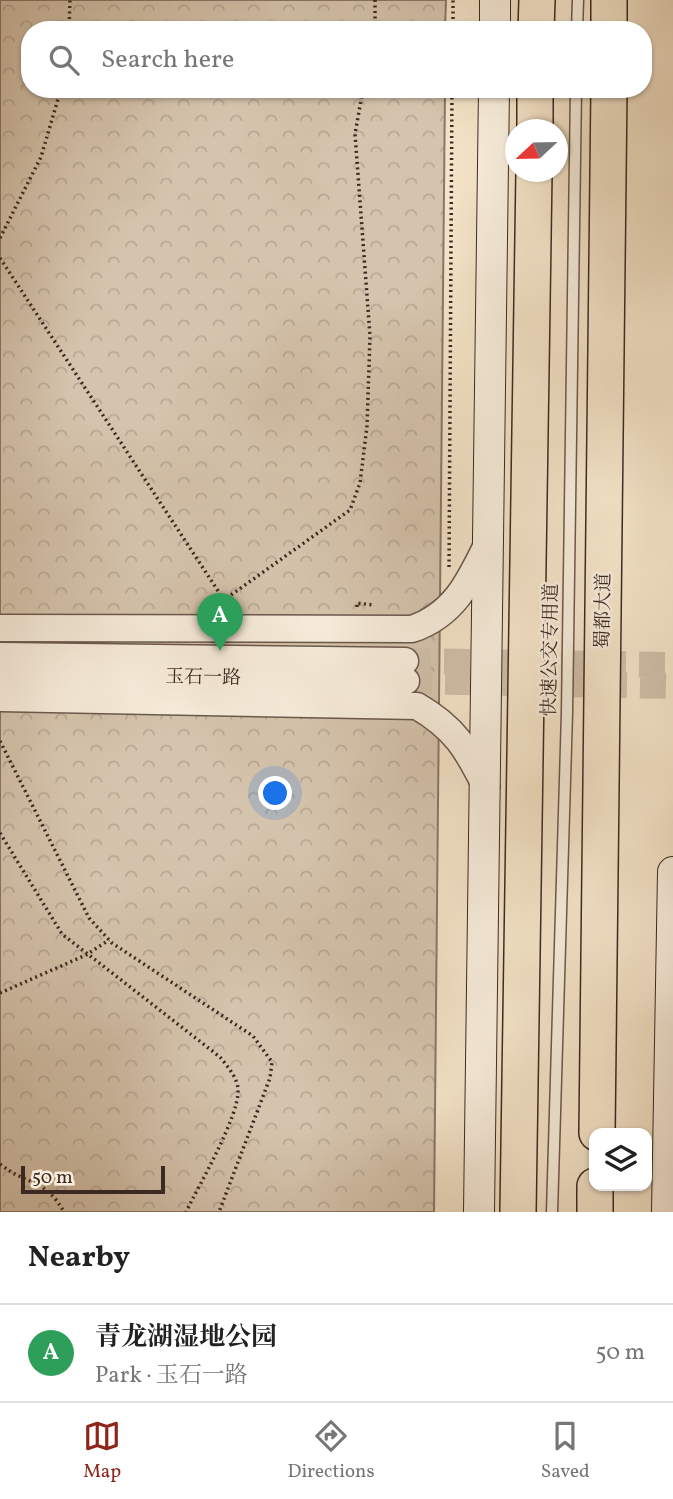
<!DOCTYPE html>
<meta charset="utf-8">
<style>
:root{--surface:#fff;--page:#f6f6f6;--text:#222;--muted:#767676;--line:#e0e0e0;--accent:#8f2418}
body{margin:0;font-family:Vollkorn,"Noto Serif SC",serif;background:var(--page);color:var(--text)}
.controls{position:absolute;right:21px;bottom:21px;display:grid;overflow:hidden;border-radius:14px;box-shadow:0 2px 5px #0004}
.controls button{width:63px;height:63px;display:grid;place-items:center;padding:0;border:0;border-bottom:2px solid var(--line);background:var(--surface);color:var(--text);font:35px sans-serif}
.compass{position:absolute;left:505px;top:119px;width:63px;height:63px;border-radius:50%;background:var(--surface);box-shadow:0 2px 5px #0004;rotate:248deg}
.scale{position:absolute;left:21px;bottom:18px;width:144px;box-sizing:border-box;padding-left:7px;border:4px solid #3c2922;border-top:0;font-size:19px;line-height:24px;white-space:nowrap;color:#3c2922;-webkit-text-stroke:5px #f8eddc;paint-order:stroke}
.you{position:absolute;left:276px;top:794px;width:24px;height:24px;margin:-18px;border:5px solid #fff;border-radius:50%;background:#1a73e8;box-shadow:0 0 0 10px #1a73e833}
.badge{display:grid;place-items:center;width:46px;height:46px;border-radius:50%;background:var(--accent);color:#fff;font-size:23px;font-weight:700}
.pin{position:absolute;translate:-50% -58px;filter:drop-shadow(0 2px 4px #0008)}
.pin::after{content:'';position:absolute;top:37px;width:24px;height:21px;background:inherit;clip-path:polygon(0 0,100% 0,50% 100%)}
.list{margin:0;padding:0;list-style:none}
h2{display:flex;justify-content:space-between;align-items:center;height:91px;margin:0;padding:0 28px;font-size:30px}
h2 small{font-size:23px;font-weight:400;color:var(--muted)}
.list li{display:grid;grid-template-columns:46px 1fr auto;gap:21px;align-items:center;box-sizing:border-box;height:98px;padding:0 28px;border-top:2px solid var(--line)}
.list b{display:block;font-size:26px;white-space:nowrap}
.list p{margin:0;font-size:23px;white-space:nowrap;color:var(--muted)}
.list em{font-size:23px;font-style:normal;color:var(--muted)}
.icon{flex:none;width:38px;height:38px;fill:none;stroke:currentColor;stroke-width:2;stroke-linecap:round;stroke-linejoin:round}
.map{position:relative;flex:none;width:673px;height:1212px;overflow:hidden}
.search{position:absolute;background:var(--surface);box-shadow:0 2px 5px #0004;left:21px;right:21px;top:21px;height:77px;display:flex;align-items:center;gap:18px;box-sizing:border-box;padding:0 24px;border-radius:28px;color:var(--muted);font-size:26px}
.sheet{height:189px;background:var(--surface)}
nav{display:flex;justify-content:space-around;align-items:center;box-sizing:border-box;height:98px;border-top:2px solid var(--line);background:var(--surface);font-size:19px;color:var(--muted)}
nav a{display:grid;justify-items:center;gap:4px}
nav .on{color:var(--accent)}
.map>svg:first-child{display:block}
.forest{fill:url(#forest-crowns);stroke:#887668;stroke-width:2}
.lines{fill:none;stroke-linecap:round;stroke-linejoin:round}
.tertiary-tunnel{stroke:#cfbfa8;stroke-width:26;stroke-dasharray:26 13;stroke-linecap:butt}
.service-casing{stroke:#6a584c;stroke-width:13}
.tertiary-casing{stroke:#6a584c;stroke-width:29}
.secondary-casing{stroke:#3c2922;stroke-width:32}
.trunk-casing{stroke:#3c2922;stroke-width:38}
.path{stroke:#3c2922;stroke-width:3.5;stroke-dasharray:2 3.5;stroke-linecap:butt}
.service{stroke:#f8eddc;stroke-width:10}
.tertiary{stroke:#f8eddc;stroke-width:26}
.secondary{stroke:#f8eddc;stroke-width:30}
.trunk{stroke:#f4e4c9;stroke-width:35}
.labels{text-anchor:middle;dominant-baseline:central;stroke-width:5;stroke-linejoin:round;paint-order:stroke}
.street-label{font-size:19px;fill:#3c2922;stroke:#f8eddc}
</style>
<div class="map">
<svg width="673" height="1212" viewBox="0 0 673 1212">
<defs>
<pattern id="forest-crowns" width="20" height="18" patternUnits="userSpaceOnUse" patternTransform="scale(1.75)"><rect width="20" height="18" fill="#d5c4ad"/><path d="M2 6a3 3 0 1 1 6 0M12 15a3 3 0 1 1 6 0" fill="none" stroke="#b8a895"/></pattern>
</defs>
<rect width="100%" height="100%" fill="#f4e4c9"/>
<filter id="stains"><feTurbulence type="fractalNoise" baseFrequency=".00286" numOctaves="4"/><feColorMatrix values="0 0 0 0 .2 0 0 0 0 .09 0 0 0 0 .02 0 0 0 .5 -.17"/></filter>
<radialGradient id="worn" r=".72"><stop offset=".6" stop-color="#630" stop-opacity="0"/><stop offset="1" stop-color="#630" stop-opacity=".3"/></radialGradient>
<!-- forest -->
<path class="forest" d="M0 0H446L445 30H30V89H445L434 1212H0Z"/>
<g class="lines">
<!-- tertiary-tunnel -->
<path class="tertiary-tunnel" d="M405 661 673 665
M406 681 673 686"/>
<!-- service casing -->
<g class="service-casing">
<path id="service" d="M577 30 578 0
M552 1212 567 713 576 89"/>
</g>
<!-- tertiary casing -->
<g class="tertiary-casing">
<path id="tertiary" d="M0 628 412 629C454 615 469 582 487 545
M0 656 405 661
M0 676 406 681
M0 698 417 706C455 728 467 749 486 787"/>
</g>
<!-- secondary casing -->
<g class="secondary-casing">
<path id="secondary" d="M495 30V0
M479 1212 494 89
M667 1212 673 872"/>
</g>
<!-- trunk casing -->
<g class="trunk-casing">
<path id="trunk" d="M536 30 537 0
M609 30V0
M535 130V89
M597 1133 609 89
M518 1212 534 172
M595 1212V1186"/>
</g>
<!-- path -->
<path class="path" d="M375 0V30
M69 30 70 0
M453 30V0
M0 238 41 157 61 89
M0 258 224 600
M449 567 452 89
M229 606 224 600 350 510 360 483 367 426 370 336 355 134 363 89
M357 607V603L373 605
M0 741 89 918 112 943 253 1036 272 1062 270 1078 219 1212
M0 833 62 934 220 1057C227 1066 238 1078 238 1090 239 1117 199 1185 186 1212
M0 993 86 955 109 940
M0 1164C27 1186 44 1177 64 1212"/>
<!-- service -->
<use href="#service" class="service"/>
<!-- tertiary -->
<use href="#tertiary" class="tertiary"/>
<!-- secondary -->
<use href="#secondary" class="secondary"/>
<!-- trunk -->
<use href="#trunk" class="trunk"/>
</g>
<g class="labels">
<!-- street labels -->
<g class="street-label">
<text transform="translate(604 611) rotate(-89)">蜀都大道</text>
<text transform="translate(551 650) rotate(-89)">快速公交专用道</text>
<text transform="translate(203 678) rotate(1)">玉石一路</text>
</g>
</g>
<rect width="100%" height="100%" filter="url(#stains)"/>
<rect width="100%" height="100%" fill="url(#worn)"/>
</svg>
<div class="controls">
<button><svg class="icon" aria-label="layers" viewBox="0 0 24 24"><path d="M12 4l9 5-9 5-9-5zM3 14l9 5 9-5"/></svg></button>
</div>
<svg class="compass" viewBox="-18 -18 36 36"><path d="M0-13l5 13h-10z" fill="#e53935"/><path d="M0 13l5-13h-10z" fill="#767676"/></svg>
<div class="scale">50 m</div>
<div class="you"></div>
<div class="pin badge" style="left:220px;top:651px;background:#2e9e5b">A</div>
<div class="search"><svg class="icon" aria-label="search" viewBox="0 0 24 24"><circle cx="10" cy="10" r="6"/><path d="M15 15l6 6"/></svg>Search here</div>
</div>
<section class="sheet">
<h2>Nearby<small></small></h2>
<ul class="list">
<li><span class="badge" style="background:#2e9e5b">A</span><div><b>青龙湖湿地公园</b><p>Park · 玉石一路</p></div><em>50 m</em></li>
</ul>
</section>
<nav>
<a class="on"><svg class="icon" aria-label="map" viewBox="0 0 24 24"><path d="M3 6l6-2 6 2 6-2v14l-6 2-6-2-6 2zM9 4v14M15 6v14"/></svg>Map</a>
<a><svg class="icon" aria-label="directions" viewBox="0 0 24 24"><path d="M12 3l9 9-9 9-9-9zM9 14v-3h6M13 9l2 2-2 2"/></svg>Directions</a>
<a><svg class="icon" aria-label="saved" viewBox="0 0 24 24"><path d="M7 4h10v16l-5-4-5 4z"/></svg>Saved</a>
</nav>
